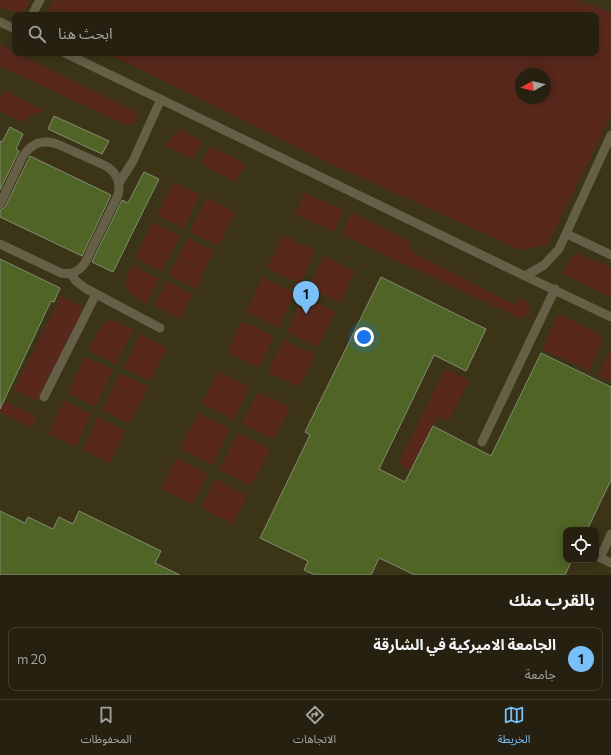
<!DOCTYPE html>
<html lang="ar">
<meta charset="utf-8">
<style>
:root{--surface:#252010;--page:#312d1e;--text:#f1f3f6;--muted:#a3a39f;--line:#423e30;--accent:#79bff8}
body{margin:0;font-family:Commissioner,"Noto Sans Arabic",sans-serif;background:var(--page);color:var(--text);direction:rtl}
.controls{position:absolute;right:12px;bottom:12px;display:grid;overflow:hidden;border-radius:8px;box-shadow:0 2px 10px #0003}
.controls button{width:36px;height:36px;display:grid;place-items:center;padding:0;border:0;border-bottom:1px solid var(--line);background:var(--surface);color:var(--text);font:20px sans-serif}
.compass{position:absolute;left:515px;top:68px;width:36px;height:36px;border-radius:50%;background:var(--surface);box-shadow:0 2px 10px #0003;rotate:262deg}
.you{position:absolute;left:364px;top:337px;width:14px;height:14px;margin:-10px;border:3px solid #fff;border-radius:50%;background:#1a73e8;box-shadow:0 0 0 6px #1a73e833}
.badge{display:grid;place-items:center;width:26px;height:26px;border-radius:50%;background:var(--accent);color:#111;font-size:13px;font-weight:700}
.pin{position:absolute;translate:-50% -33px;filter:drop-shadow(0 1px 2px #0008)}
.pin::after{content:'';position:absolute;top:21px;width:14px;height:12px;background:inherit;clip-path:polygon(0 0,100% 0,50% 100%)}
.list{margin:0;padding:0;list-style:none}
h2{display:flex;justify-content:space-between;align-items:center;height:52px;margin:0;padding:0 16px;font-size:17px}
h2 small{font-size:13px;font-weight:400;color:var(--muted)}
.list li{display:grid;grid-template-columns:26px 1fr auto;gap:12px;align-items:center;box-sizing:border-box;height:64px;margin:0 8px 8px;padding:0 8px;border:1px solid var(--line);border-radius:8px}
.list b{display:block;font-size:15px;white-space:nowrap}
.list p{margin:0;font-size:13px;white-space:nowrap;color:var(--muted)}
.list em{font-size:13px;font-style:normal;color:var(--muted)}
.icon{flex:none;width:22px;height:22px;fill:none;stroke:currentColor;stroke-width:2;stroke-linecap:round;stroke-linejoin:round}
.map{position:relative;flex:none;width:611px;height:575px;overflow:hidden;direction:ltr}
.search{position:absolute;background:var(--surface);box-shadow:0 2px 10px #0003;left:12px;right:12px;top:12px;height:44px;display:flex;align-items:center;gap:10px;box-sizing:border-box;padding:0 14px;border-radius:8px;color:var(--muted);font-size:15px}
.sheet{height:124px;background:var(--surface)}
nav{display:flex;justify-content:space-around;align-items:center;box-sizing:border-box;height:56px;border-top:1px solid var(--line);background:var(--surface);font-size:11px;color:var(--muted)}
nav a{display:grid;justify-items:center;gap:2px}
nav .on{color:var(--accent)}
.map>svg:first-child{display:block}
.built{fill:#3c3417;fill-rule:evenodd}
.green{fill:#59281c;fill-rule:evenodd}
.building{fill:#4f6425;stroke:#838c75}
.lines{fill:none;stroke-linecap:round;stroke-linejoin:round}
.lane{stroke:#655f47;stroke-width:9}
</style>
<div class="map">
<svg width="611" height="575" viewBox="0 0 611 575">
<rect width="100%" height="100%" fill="#312b16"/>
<!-- built -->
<path class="built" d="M0 0H611V575H0ZM15 15H596V53H15ZM521 74H545V98H521ZM566 530H596V560H566Z"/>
<!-- green -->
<path class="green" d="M0 0H30C25 18 12 12 0 6Z
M54 0H575L611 12V115L548 244 521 250 335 166 107 53H596V15H46ZM521 74H545V98H521Z
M0 45 131 109 135 112 137 118 135 123 129 125 124 124 0 66Z
M5 90 44 111 30 116 22 123 0 111V100Z
M180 129 202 142 193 159 164 146Z
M210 146 246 164 236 182 201 164Z
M174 182 200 195 183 229 157 215Z
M304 193 343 210 334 232 295 214Z
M207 198 235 212 218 246 190 232Z
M351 213 408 240 412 252 515 305 520 298C531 304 537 315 520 318L342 235Z
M153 222 180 236 162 271 135 258Z
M283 235 315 251 300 284 267 268Z
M188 238 214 251 196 289 169 275Z
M580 254 611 268V297L562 273 572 257Z
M324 256 355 271 340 303 308 288Z
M132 265 159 279 147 303C126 293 120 288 132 265Z
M263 277 295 293 278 328 246 312Z
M167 281 193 294 180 319 154 306Z
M61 296 84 308 36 401 14 389Z
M304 297 335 312 318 347 287 332Z
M559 314 600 335 602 343 600 346 589 371 542 349Z
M108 321 118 322 133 330 116 364 89 351C94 340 98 327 108 321Z
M242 321 274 336 259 368 227 352Z
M140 334 167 348 150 381 123 368Z
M284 340 315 355 299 387 268 372Z
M611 348V382L598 376Z
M85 357 113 370 95 407 68 393Z
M445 368 469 381 448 421 437 416 410 470 398 464Z
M218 371 250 387 234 420 202 404Z
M120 373 148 387 129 424 102 410Z
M258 392 290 407 274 440 242 424Z
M0 399 37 417 32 428 0 412Z
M64 401 91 414 76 447 48 434Z
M198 413 230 429 212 465 180 449Z
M98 417 125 431 109 463 83 449Z
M238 433 270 449 251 486 219 470Z
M176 458 208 474 192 504 161 488Z
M215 479 247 495 233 524 201 508Z"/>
<!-- building -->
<path class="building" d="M54 116 109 141 102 154 48 129Z
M10 127 23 134 16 149 19 151 0 190V141L2 142Z
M30 156 111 195 82 256 0 217V210L5 207Z
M144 172 159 179 113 272 92 262 122 200 128 203Z
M0 259 60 288 54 302 51 301 0 409Z
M381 277 486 329 466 371 434 355 379 469 405 482 433 426 491 456 541 353 611 387V480L587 530H566V560H572L565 575H415L379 558 371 575H315L304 570 308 561 260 538 310 435 305 432Z
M0 511 25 523 28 517 53 529 59 517 73 524 79 511 161 551 155 563 180 575H0Z"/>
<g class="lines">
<!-- lane -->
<path class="lane" d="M32 15 40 0
M0 22 15 29
M65 53 525 276 611 317
M119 183 133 161 161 99
M0 204 23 156C32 143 42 139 57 144L106 166C117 173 121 182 118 195L85 263C78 272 72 275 61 273L0 244
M567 234 611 255
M71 274 76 281 85 288 160 328
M525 276 544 265 559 249 611 135
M44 397 96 294
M482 442 555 289
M596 556 611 563
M600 558 611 534"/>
</g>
</svg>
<div class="controls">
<button><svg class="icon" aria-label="locate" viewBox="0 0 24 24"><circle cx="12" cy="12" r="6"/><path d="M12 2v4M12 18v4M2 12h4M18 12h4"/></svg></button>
</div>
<svg class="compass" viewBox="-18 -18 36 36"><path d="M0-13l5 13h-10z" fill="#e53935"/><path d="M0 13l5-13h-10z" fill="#a3a39f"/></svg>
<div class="you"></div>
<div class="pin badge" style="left:306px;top:314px">1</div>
<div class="search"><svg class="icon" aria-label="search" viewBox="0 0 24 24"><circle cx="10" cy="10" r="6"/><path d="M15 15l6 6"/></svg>ابحث هنا</div>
</div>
<section class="sheet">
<h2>بالقرب منك<small></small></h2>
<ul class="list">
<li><span class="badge">1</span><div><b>الجامعة الاميركية في الشارقة</b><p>جامعة</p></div><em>20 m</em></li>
</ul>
</section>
<nav>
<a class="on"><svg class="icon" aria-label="map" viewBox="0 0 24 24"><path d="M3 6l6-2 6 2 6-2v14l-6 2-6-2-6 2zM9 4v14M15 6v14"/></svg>الخريطة</a>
<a><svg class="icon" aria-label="directions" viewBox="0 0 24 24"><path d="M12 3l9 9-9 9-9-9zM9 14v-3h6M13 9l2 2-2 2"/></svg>الاتجاهات</a>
<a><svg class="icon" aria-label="saved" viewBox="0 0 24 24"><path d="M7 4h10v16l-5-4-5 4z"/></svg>المحفوظات</a>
</nav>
